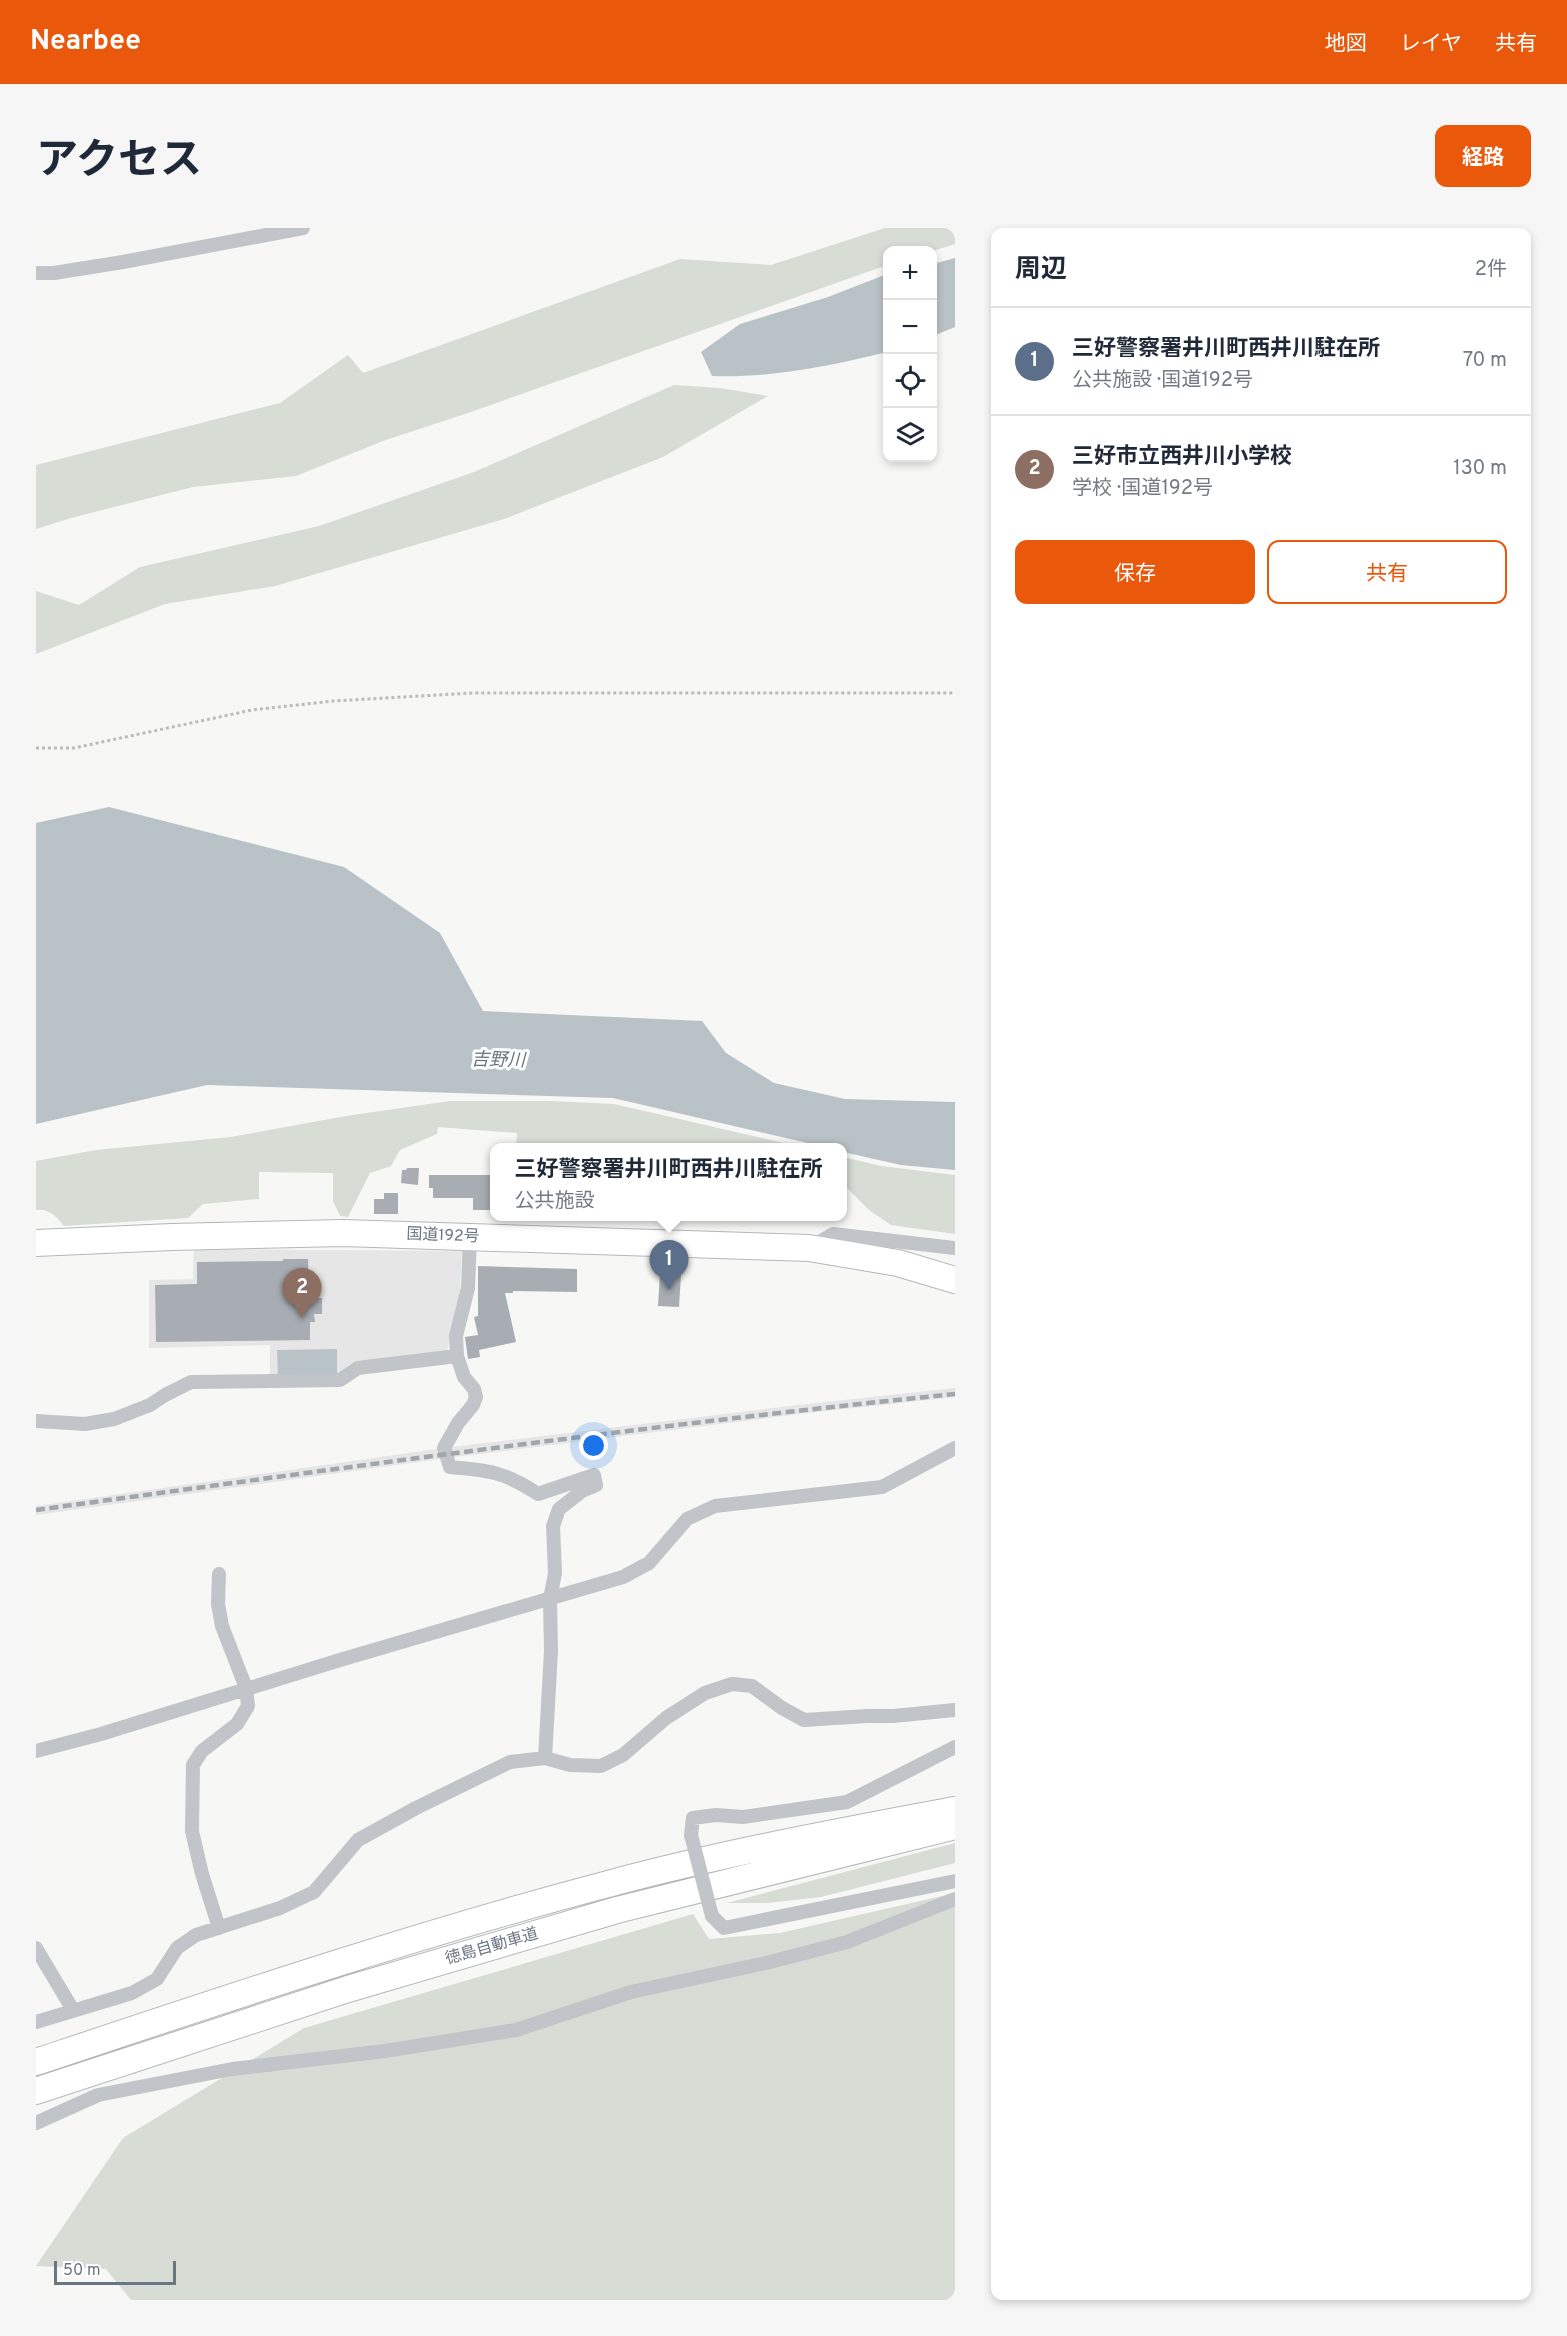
<!DOCTYPE html>
<html lang="ja">
<meta charset="utf-8">
<style>
:root{--surface:#fff;--page:#f6f6f7;--text:#1f2937;--muted:#747a83;--line:#e0e1e3;--accent:#ea580c}
body{margin:0;font-family:Overpass,"Noto Sans JP",sans-serif;background:var(--page);color:var(--text)}
.controls{position:absolute;right:18px;top:18px;display:grid;overflow:hidden;border-radius:12px;box-shadow:0 3px 9px #0003}
.controls button{width:54px;height:54px;display:grid;place-items:center;padding:0;border:0;border-bottom:2px solid var(--line);background:var(--surface);color:var(--text);font:30px sans-serif}
.scale{position:absolute;left:18px;bottom:15px;width:122px;box-sizing:border-box;padding-left:6px;border:3px solid #6a7682;border-top:0;font-size:16px;line-height:21px;white-space:nowrap;color:#6a7682;-webkit-text-stroke:4px #fff;paint-order:stroke}
.you{position:absolute;left:558px;top:1218px;width:21px;height:21px;margin:-15px;border:4px solid #fff;border-radius:50%;background:#1a73e8;box-shadow:0 0 0 9px #1a73e833}
.badge{display:grid;place-items:center;width:39px;height:39px;border-radius:50%;background:var(--accent);color:#fff;font-size:20px;font-weight:700}
.pin{position:absolute;translate:-50% -50px;filter:drop-shadow(0 2px 3px #0008)}
.pin::after{content:'';position:absolute;top:32px;width:21px;height:18px;background:inherit;clip-path:polygon(0 0,100% 0,50% 100%)}
.popup{position:absolute;left:454px;top:915px;width:357px;height:78px;box-sizing:border-box;display:grid;place-content:center;border-radius:12px;background:var(--surface);filter:drop-shadow(0 2px 4px #0005);font-size:20px;white-space:nowrap;color:var(--muted)}
.popup b{font-size:22px;color:var(--text)}
.popup::after{content:'';position:absolute;left:50%;top:100%;margin-left:-12px;border:12px solid transparent;border-top-color:var(--surface)}
.list{margin:0;padding:0;list-style:none}
h2{display:flex;justify-content:space-between;align-items:center;height:78px;margin:0;padding:0 24px;font-size:26px}
h2 small{font-size:20px;font-weight:400;color:var(--muted)}
.list li{display:grid;grid-template-columns:39px 1fr auto;gap:18px;align-items:center;box-sizing:border-box;height:108px;padding:0 24px;border-top:2px solid var(--line)}
.list b{display:block;font-size:22px;white-space:nowrap}
.list p{margin:0;font-size:20px;white-space:nowrap;color:var(--muted)}
.list em{font-size:20px;font-style:normal;color:var(--muted)}
.actions{display:flex;gap:12px;padding:18px 24px}
.actions a{flex:1;padding:14px 0;border:2px solid var(--accent);border-radius:12px;text-align:center;font-size:21px;color:var(--accent)}
.actions .main{background:var(--accent);color:#fff}
.icon{flex:none;width:33px;height:33px;fill:none;stroke:currentColor;stroke-width:2;stroke-linecap:round;stroke-linejoin:round}
.map{position:relative;flex:none;width:919px;height:2072px;overflow:hidden;border-radius:12px}
header{display:flex;align-items:center;gap:36px;box-sizing:border-box;height:84px;padding:0 30px;background:var(--accent);color:#fff}
header strong{font-size:28px}
nav{display:flex;gap:33px;margin-inline-start:auto;font-size:21px}
.intro{display:flex;align-items:center;justify-content:space-between;box-sizing:border-box;height:144px;padding:0 36px}
h1{margin:0;font-size:42px}
.button{padding:15px 27px;border-radius:12px;background:var(--accent);color:#fff;font-size:21px;font-weight:700}
main{display:flex;gap:36px;padding:0 36px}
aside{flex:1;background:var(--surface);border-radius:12px;box-shadow:0 3px 9px #0003}
.map>svg:first-child{display:block}
.built{fill:#e5e6e5}
.green{fill:#d7dcd5}
.water{fill:#b9c2c7}
.building{fill:#a7adb3}
.lines{fill:none;stroke-linecap:round;stroke-linejoin:round}
.highway-casing{stroke:#b4b7ba;stroke-width:28}
.path{stroke:#b9bcbe;stroke-width:3;stroke-dasharray:3 3;stroke-linecap:butt}
.street{stroke:#c1c4c8;stroke-width:14}
.highway{stroke:#fff;stroke-width:26}
.rail{stroke:#a1a6ab;stroke-width:4.5;stroke-dasharray:9 4.5;stroke-linecap:butt}
.street-bridge{stroke:#c1c4c8;stroke-width:14}
.labels{text-anchor:middle;dominant-baseline:central;stroke-width:6;stroke-linejoin:round;paint-order:stroke}
.street-label{font-size:16px;fill:#6a7682;stroke:#fff}
.water-label{font-size:18px;font-style:italic;fill:#66767e;stroke:#fff}
</style>
<header>
<strong>Nearbee</strong>
<nav><a>地図</a><a>レイヤ</a><a>共有</a></nav>
</header>
<div class="intro"><h1>アクセス</h1><a class="button">経路</a></div>
<main>
<div class="map">
<svg width="919" height="2072" viewBox="0 0 919 2072">
<rect width="100%" height="100%" fill="#f7f7f5"/>
<!-- built -->
<path class="built" d="M158 1021 426 1023 424 1063 411 1124 299 1148 234 1150V1117L113 1120V1052L157 1051Z
M919 1160V1169L763 1186 411 1230 0 1287V1278L408 1220 762 1177Z"/>
<!-- green -->
<path class="green" d="M849 0H919V16L897 23 852 22 851 37 432 185 347 213 260 248 157 259 35 290 0 301V237L244 175 312 127 327 145 644 31 735 37Z
M638 157 684 160 732 168 627 229 468 291 239 358 129 376 0 426V363L43 377 104 339 283 298 438 244Z
M414 873H514L578 876 765 919 571 920 544 915 543 919H480L481 905 402 899 401 906 364 922 355 938 334 945 312 989 304 988 297 973V945L223 944V971L167 976 152 990 28 998C21 989 13 980 0 982V933L60 922 195 909 310 888Z
M807 929 845 938 919 947V1006L855 997 833 982 807 956Z
M919 1615V1635L785 1669 731 1675H691Z
M919 1665V2072H95L70 2041 0 2038 87 1910 268 1800 657 1686 673 1711 744 1705Z"/>
<!-- water -->
<path class="water" d="M919 30V99L897 108V36Z
M851 46V124C794 138 736 150 676 148L665 124 704 96 792 69Z
M73 579 308 639 404 705 447 783 666 793 690 825 738 855 809 871 919 874V942L865 937 807 924V920L789 919 577 870 171 857 0 896V595Z
M301 1121V1146L242 1147 241 1122Z"/>
<!-- building -->
<path class="building" d="M371 940H383L382 957 365 955 366 942H370Z
M393 947H455V982H437V970H397V960H393Z
M348 965H362V986H338V971H348Z
M247 1031H272L273 1070H286V1086H278L279 1094H274V1112L120 1114 119 1057 161 1056V1034L247 1033Z
M442 1038 541 1041V1064L477 1063V1065H469L480 1114 443 1122 444 1129 432 1131 429 1109 442 1107 438 1089 442 1088Z
M624 1046 645 1047 643 1079 622 1078Z"/>
<g class="lines">
<!-- highway casing -->
<g class="highway-casing">
<path id="highway" d="M0 1015 136 1009 307 1005 773 1020 862 1035 919 1052
M0 1834C189 1771 379 1707 572 1656 686 1625 803 1604 918 1582
M0 1863 312 1761 581 1682 919 1598"/>
</g>
<!-- path -->
<path class="path" d="M0 520H38L216 482 297 473 436 465H919"/>
<!-- street -->
<path class="street" d="M0 45H18L87 34 267 0
M434 1009 432 1060 420 1108 421 1128 428 1149 438 1161 440 1169 437 1177 422 1195 408 1220 414 1239C452 1242 469 1244 502 1266L558 1247 560 1257 546 1263 523 1281 517 1298 519 1345 514 1371 515 1423 509 1530
M776 1018 797 1006 919 1020
M0 1193 49 1196 78 1191 114 1177 129 1167 155 1154 304 1152 322 1140 421 1128
M183 1346 182 1376 186 1398 210 1460 212 1478 201 1496 166 1523 157 1537 156 1603 166 1646 183 1700
M0 1523 65 1506 304 1432 587 1349 613 1335 651 1291 679 1278 846 1259 919 1220
M655 1607 657 1590 680 1587 707 1589 811 1574 919 1519
M676 1688 688 1700 919 1653
M0 1720 37 1782
M0 1794 96 1765 121 1751 141 1720 160 1707 244 1680 278 1664 322 1612 380 1580 474 1534 509 1530 534 1537 565 1538 587 1527 630 1490 669 1465 696 1456 716 1458 746 1480 768 1492 831 1488H857L919 1482
M0 1895 62 1867 196 1841 349 1823 480 1802 595 1764 730 1735 811 1714 919 1671"/>
<!-- highway -->
<use href="#highway" class="highway"/>
<!-- rail -->
<path class="rail" d="M0 1282C306 1240 612 1197 919 1166"/>
<!-- street-bridge -->
<path class="street-bridge" d="M655 1607 676 1688"/>
</g>
<g class="labels">
<!-- street labels -->
<g class="street-label">
<text transform="translate(407 1008) rotate(2)">国道192号</text>
<text transform="translate(456 1719) rotate(-16)">徳島自動車道</text>
</g>
<!-- water labels -->
<g class="water-label">
<text transform="translate(462 833) rotate(1)">吉野川</text>
</g>
</g>
</svg>
<div class="controls">
<button>+</button>
<button>−</button>
<button><svg class="icon" aria-label="locate" viewBox="0 0 24 24"><circle cx="12" cy="12" r="6"/><path d="M12 2v4M12 18v4M2 12h4M18 12h4"/></svg></button>
<button><svg class="icon" aria-label="layers" viewBox="0 0 24 24"><path d="M12 4l9 5-9 5-9-5zM3 14l9 5 9-5"/></svg></button>
</div>
<div class="scale">50 m</div>
<div class="you"></div>
<div class="pin badge" style="left:633px;top:1062px;background:#5c6f8a">1</div>
<div class="popup"><b>三好警察署井川町西井川駐在所</b>公共施設</div>
<div class="pin badge" style="left:266px;top:1090px;background:#8d6e63">2</div>
</div>
<aside>
<h2>周辺<small>2件</small></h2>
<ul class="list">
<li><span class="badge" style="background:#5c6f8a">1</span><div><b>三好警察署井川町西井川駐在所</b><p>公共施設 · 国道192号</p></div><em>70 m</em></li>
<li><span class="badge" style="background:#8d6e63">2</span><div><b>三好市立西井川小学校</b><p>学校 · 国道192号</p></div><em>130 m</em></li>
</ul>
<div class="actions"><a class="main">保存</a><a>共有</a></div>
</aside>
</main>
